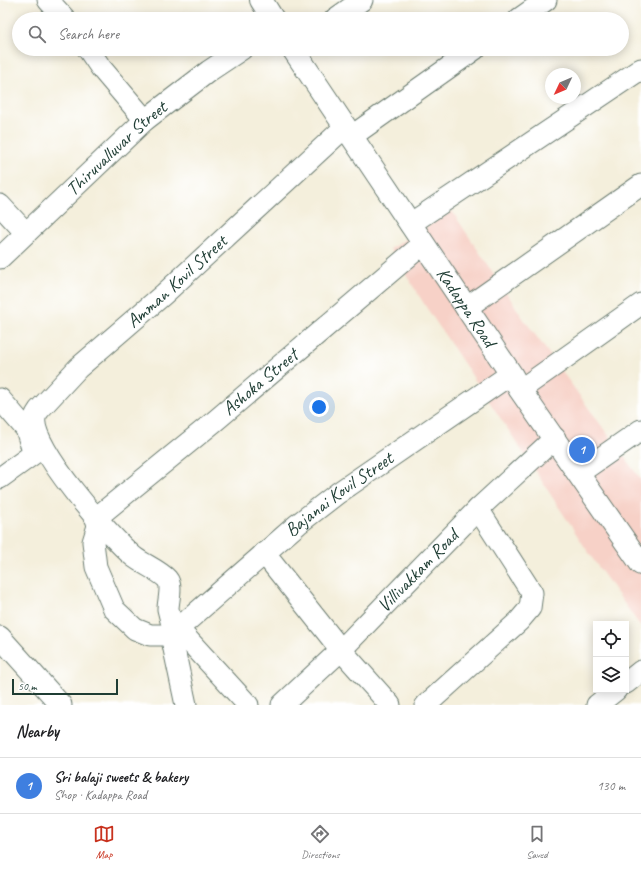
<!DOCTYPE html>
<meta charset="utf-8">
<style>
:root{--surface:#fff;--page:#f6f6f6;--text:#202124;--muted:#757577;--line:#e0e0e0;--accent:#c8321e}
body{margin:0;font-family:Caveat,sans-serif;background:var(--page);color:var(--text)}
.controls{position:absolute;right:12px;bottom:12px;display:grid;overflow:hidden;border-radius:0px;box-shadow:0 2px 10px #0003}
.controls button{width:36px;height:36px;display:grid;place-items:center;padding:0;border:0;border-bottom:1px solid var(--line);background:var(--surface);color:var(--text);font:20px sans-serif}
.compass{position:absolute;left:545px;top:68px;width:36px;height:36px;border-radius:50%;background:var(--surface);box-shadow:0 2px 10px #0003;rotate:226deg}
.scale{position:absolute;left:12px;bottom:10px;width:106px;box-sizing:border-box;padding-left:4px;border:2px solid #1f3d34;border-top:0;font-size:11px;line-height:14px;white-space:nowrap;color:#1f3d34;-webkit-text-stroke:3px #fff;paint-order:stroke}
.you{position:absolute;left:319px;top:407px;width:14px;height:14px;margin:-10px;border:3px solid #fff;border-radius:50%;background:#1a73e8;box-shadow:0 0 0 6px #1a73e833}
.badge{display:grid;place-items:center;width:26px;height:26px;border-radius:50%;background:var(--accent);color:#fff;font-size:13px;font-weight:700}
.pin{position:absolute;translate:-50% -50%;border:2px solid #fff;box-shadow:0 1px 4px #0006}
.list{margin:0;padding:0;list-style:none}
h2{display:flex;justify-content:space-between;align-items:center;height:52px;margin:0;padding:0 16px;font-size:17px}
h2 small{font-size:13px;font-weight:400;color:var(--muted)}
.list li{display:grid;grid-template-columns:26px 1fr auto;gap:12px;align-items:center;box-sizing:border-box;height:56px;padding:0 16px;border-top:1px solid var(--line)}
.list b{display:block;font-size:15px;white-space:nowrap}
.list p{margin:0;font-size:13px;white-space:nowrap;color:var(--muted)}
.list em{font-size:13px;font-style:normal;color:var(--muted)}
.icon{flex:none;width:22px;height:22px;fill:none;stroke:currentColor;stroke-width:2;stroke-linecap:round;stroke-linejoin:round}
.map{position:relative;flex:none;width:641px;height:705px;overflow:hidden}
.search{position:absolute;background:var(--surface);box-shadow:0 2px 10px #0003;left:12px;right:12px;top:12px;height:44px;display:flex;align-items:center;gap:10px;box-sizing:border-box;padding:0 14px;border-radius:22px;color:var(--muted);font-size:15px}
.sheet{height:108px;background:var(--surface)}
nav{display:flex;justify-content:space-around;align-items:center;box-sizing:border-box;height:56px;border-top:1px solid var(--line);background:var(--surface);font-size:11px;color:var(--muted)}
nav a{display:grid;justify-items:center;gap:2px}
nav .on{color:var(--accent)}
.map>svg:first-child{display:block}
.built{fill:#f7d1c7}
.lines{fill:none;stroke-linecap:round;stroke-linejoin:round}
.minor-casing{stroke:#6a7b6f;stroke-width:23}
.major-casing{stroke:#6a7b6f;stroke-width:24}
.minor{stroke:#fff;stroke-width:21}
.major{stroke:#fff;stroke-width:22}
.labels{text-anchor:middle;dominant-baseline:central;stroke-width:3;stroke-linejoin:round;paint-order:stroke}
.street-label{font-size:19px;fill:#1f3d34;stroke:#fff}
</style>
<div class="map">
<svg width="641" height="705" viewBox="0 0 641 705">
<rect width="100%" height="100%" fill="#fff"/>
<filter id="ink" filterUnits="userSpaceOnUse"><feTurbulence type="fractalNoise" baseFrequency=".025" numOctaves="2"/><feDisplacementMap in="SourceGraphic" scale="8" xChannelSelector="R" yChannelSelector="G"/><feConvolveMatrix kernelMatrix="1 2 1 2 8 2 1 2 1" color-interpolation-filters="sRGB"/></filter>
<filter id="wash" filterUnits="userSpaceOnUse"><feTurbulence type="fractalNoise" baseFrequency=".012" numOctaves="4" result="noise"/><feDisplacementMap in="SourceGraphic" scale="16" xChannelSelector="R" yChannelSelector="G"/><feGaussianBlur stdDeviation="0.9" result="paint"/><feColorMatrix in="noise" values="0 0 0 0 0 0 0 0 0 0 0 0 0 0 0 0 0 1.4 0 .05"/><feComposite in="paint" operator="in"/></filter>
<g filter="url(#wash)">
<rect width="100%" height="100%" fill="#f4efdc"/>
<!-- built -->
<path class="built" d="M452 211 523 318 641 480V627L592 558 513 437 426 307 390 249Z"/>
</g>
<g filter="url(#ink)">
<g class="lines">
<!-- minor casing -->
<g class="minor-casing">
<g id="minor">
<path d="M48 0 65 19"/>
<path d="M335 19 362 0"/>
<path d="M519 19 546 0"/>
<path d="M88 49 101 68 145 120"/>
<path d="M352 136 475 49"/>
<path d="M0 205 26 233"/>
<path d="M410 224 641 69"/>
<path id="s1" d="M423 244 215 421 96 518 98 526 93 542 96 567 114 609 135 629 150 635H171L298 524 338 493 511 374"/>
<path id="s2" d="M0 258 145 120 209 71 242 49"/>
<path d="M466 308 641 185"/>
<path d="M520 390 641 304"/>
<path d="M0 399 26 429 32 448"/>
<path d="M579 473 641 430"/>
<path d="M0 478 43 447"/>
<path d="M264 553 341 650 390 705"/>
<path d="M171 635 186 705"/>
<path d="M0 637 61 705"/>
<path d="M626 683 641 671"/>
<path id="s3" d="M248 705 171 621C170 617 169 613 168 609 168 601 173 586 167 579 160 571 143 564 134 557 111 538 30 447 35 418 35 415 38 412 39 410L78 368 164 294 345 127"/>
<path id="s4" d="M282 705 341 650 478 509 555 438"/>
<path d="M426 705 519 621 530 608 532 593 478 509"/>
<path d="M597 705 616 690"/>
</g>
</g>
<!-- major casing -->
<g class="major-casing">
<g id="major">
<path d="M261 0 273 19"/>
<path id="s5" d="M293 49 511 374 520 390 641 564"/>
</g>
</g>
<!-- minor -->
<use href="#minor" class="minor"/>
<!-- major -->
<use href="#major" class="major"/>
</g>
</g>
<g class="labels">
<!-- street labels -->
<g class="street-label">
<text stroke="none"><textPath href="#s2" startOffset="160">Thiruvalluvar Street</textPath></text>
<text stroke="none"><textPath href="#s3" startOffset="568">Amman Kovil Street</textPath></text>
<text stroke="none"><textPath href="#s5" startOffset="311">Kadappa Road</textPath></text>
<text transform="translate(260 382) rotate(-40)">Ashoka Street</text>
<text stroke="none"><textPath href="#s1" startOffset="808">Bajanai Kovil Street</textPath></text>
<text stroke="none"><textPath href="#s4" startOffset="191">Villivakkam Road</textPath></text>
</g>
</g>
</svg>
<div class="controls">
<button><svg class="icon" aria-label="locate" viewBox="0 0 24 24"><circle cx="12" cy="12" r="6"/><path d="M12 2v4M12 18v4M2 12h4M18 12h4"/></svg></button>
<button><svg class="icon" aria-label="layers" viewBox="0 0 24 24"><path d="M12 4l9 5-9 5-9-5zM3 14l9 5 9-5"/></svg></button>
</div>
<svg class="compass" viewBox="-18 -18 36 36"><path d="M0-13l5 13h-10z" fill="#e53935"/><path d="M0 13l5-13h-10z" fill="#757577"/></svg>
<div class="scale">50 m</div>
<div class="you"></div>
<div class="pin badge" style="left:582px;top:450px;background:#3f7fe0">1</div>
<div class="search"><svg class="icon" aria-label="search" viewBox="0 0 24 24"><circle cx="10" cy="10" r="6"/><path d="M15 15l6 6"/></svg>Search here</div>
</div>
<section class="sheet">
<h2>Nearby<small></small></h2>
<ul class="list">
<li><span class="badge" style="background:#3f7fe0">1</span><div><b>Sri balaji sweets &amp; bakery</b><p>Shop · Kadappa Road</p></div><em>130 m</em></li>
</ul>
</section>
<nav>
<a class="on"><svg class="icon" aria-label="map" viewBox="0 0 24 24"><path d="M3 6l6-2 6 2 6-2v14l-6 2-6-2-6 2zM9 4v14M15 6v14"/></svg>Map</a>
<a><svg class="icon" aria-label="directions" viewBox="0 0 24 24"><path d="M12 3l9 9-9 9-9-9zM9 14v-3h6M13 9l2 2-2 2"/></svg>Directions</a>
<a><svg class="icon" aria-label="saved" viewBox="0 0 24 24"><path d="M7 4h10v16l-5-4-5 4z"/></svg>Saved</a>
</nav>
